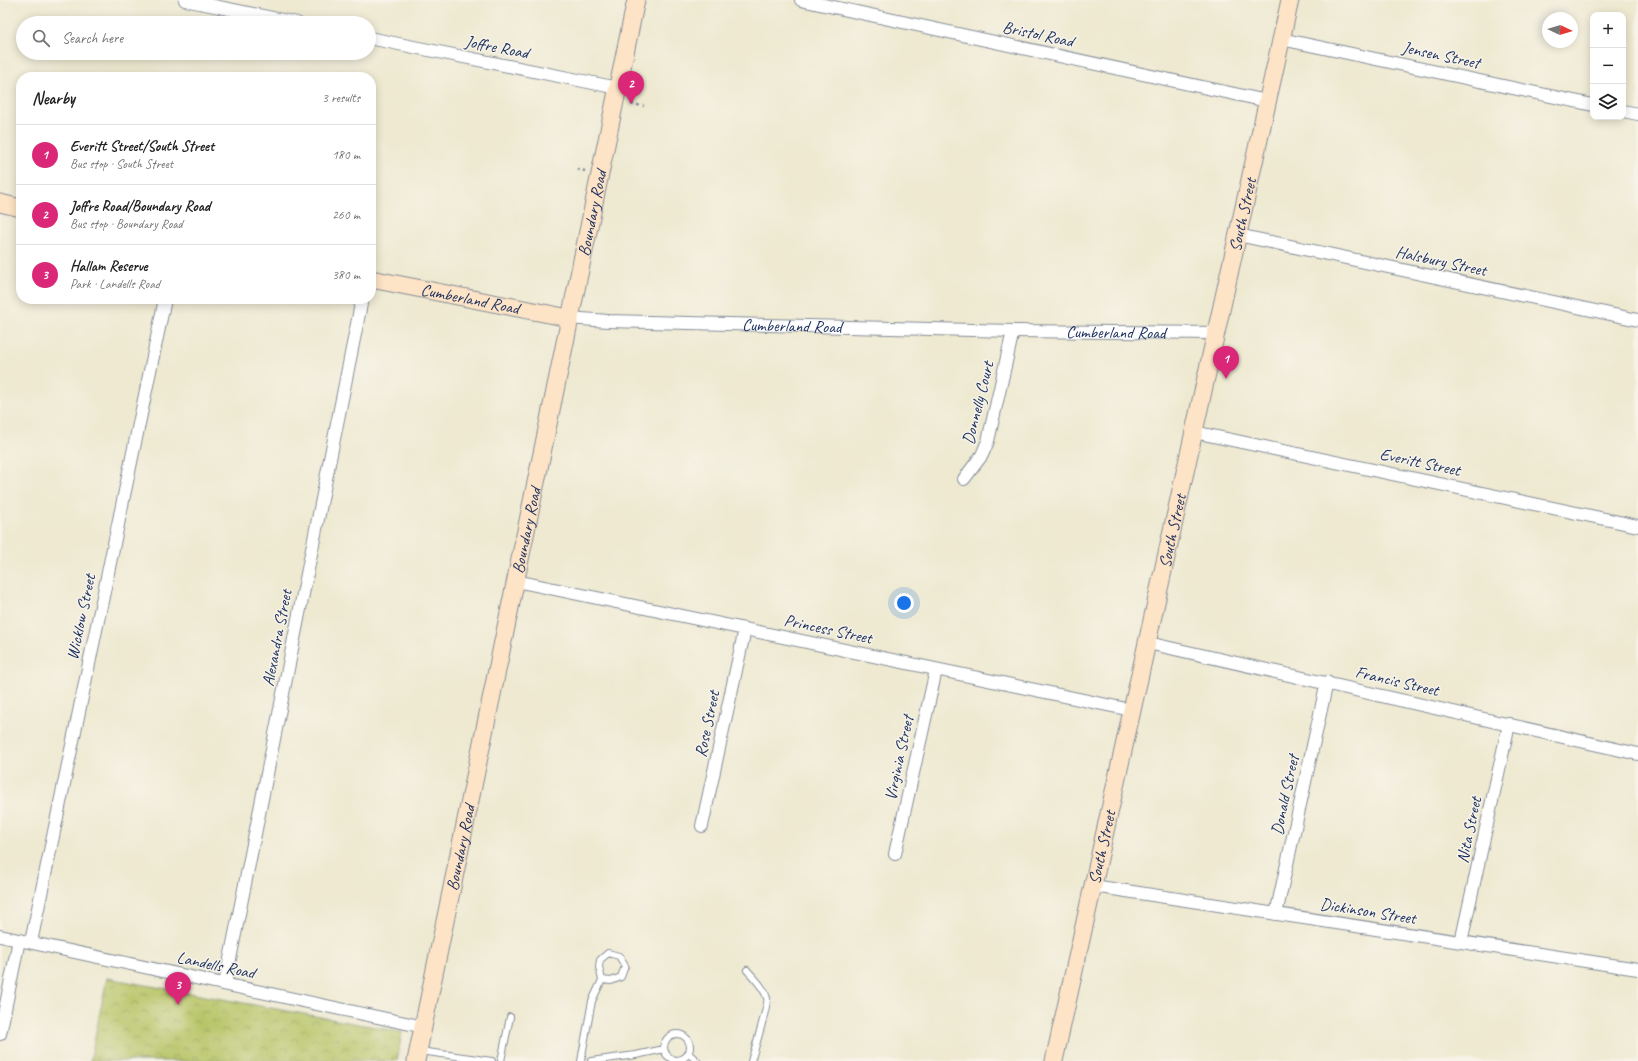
<!DOCTYPE html>
<meta charset="utf-8">
<style>
:root{--surface:#fff;--page:#f2f2f2;--text:#222;--muted:#767676;--line:#e0e0e0;--accent:#db2777}
body{margin:0;font-family:Caveat,sans-serif;background:var(--page);color:var(--text)}
.controls{position:absolute;right:12px;top:12px;display:grid;overflow:hidden;border-radius:8px;box-shadow:0 2px 10px #0003}
.controls button{width:36px;height:36px;display:grid;place-items:center;padding:0;border:0;border-bottom:1px solid var(--line);background:var(--surface);color:var(--text);font:20px sans-serif}
.compass{position:absolute;left:1542px;top:12px;width:36px;height:36px;border-radius:50%;background:var(--surface);box-shadow:0 2px 10px #0003;rotate:94deg}
.you{position:absolute;left:904px;top:603px;width:14px;height:14px;margin:-10px;border:3px solid #fff;border-radius:50%;background:#1a73e8;box-shadow:0 0 0 6px #1a73e833}
.badge{display:grid;place-items:center;width:26px;height:26px;border-radius:50%;background:var(--accent);color:#fff;font-size:13px;font-weight:700}
.pin{position:absolute;translate:-50% -33px;filter:drop-shadow(0 1px 2px #0008)}
.pin::after{content:'';position:absolute;top:21px;width:14px;height:12px;background:inherit;clip-path:polygon(0 0,100% 0,50% 100%)}
.list{margin:0;padding:0;list-style:none}
h2{display:flex;justify-content:space-between;align-items:center;height:52px;margin:0;padding:0 16px;font-size:17px}
h2 small{font-size:13px;font-weight:400;color:var(--muted)}
.list li{display:grid;grid-template-columns:26px 1fr auto;gap:12px;align-items:center;box-sizing:border-box;height:60px;padding:0 16px;border-top:1px solid var(--line)}
.list b{display:block;font-size:15px;white-space:nowrap}
.list p{margin:0;font-size:13px;white-space:nowrap;color:var(--muted)}
.list em{font-size:13px;font-style:normal;color:var(--muted)}
.icon{flex:none;width:22px;height:22px;fill:none;stroke:currentColor;stroke-width:2;stroke-linecap:round;stroke-linejoin:round}
.map{position:relative;flex:none;width:1638px;height:1061px;overflow:hidden}
.search{position:absolute;background:var(--surface);box-shadow:0 2px 10px #0003;left:16px;top:16px;width:360px;height:44px;display:flex;align-items:center;gap:10px;box-sizing:border-box;padding:0 14px;border-radius:22px;color:var(--muted);font-size:15px}
.panel{position:absolute;background:var(--surface);box-shadow:0 2px 10px #0003;left:16px;top:72px;width:360px;height:232px;border-radius:16px}
.map>svg:first-child{display:block}
.park{fill:url(#park-crowns);stroke:#697a62}
.lines{fill:none;stroke-linecap:round;stroke-linejoin:round}
.lane-casing{stroke:#848c97;stroke-width:8}
.street-casing{stroke:#848c97;stroke-width:14}
.secondary-casing{stroke:#848c97;stroke-width:19}
.path{stroke:#848c97;stroke-width:2.5;stroke-dasharray:3 3;stroke-linecap:butt}
.lane{stroke:#fff;stroke-width:6}
.street{stroke:#fff;stroke-width:12}
.secondary{stroke:#fee4c6;stroke-width:17}
.labels{text-anchor:middle;dominant-baseline:central;stroke-width:3;stroke-linejoin:round;paint-order:stroke}
.street-label{font-size:17px;fill:#1b2f5e;stroke:#f7f3e8}
</style>
<div class="map">
<svg width="1638" height="1061" viewBox="0 0 1638 1061">
<defs>
<pattern id="park-crowns" width="20" height="18" patternUnits="userSpaceOnUse"><rect width="20" height="18" fill="#b7c466"/><path d="M2 6a3 3 0 1 1 6 0M12 15a3 3 0 1 1 6 0" fill="none" stroke="#94a057"/></pattern>
</defs>
<rect width="100%" height="100%" fill="#f7f3e8"/>
<filter id="ink" filterUnits="userSpaceOnUse"><feTurbulence type="fractalNoise" baseFrequency=".025" numOctaves="2"/><feDisplacementMap in="SourceGraphic" scale="8" xChannelSelector="R" yChannelSelector="G"/><feConvolveMatrix kernelMatrix="1 2 1 2 8 2 1 2 1" color-interpolation-filters="sRGB"/></filter>
<filter id="wash" filterUnits="userSpaceOnUse"><feTurbulence type="fractalNoise" baseFrequency=".012" numOctaves="4" result="noise"/><feDisplacementMap in="SourceGraphic" scale="16" xChannelSelector="R" yChannelSelector="G"/><feGaussianBlur stdDeviation="0.9" result="paint"/><feColorMatrix in="noise" values="0 0 0 0 0 0 0 0 0 0 0 0 0 0 0 0 0 1.4 0 .05"/><feComposite in="paint" operator="in"/></filter>
<g filter="url(#wash)">
<rect width="100%" height="100%" fill="#eee9d0"/>
<!-- park -->
<path class="park" d="M107 978 402 1032 397 1061H90Z"/>
</g>
<g filter="url(#ink)">
<g class="lines">
<!-- lane casing -->
<g class="lane-casing">
<path id="lane" d="M747 970C754 978 764 987 767 998 769 1002 754 1052 751 1061
M664 1047a13 13 0 1 1 26 0a13 13 0 1 1-26 0Z
M420 1051 492 1061
M688 1053 697 1061
M501 1061 510 1017
M581 1061 592 1001 602 980 599 967 600 960 608 953 619 956 625 966 621 977 611 981 602 980
M591 1061 636 1055 664 1049"/>
</g>
<!-- street casing -->
<g class="street-casing">
<g id="street">
<path d="M185 0 297 23"/>
<path d="M801 0 1267 101"/>
<path d="M369 38 618 88"/>
<path d="M1281 39 1593 105"/>
<path d="M1623 111 1638 114"/>
<path d="M1238 235 1638 320"/>
<path id="s1" d="M569 318 608 321 1013 331 1216 333"/>
<path d="M1194 432 1638 526"/>
<path d="M964 479 982 455 988 441 1013 331"/>
<path d="M516 581 1131 710"/>
<path d="M1148 643 1638 754"/>
<path d="M702 826 745 629"/>
<path d="M895 854 936 670"/>
<path d="M1093 886 1638 969"/>
<path d="M1276 914 1327 682"/>
<path d="M0 936 424 1027"/>
<path d="M31 942 165 299"/>
<path d="M1461 942 1509 724"/>
<path d="M225 984 362 299"/>
<path d="M0 1034 19 940"/>
</g>
</g>
<!-- secondary casing -->
<g class="secondary-casing">
<g id="secondary">
<path d="M0 203 21 208"/>
<path id="s2" d="M371 279 569 318"/>
<path id="s3" d="M416 1061 636 0"/>
<path id="s4" d="M1054 1061 1290 0"/>
</g>
</g>
<!-- path -->
<path class="path" d="M631 104 644 106
M577 169 585 171"/>
<!-- lane -->
<use href="#lane" class="lane"/>
<!-- street -->
<use href="#street" class="street"/>
<!-- secondary -->
<use href="#secondary" class="secondary"/>
</g>
</g>
<g class="labels">
<!-- street labels -->
<g class="street-label">
<text transform="translate(1038 34) rotate(12)">Bristol Road</text>
<text transform="translate(497 47) rotate(11)">Joffre Road</text>
<text transform="translate(1441 55) rotate(12)">Jensen Street</text>
<text stroke="none"><textPath href="#s3" startOffset="866">Boundary Road</textPath></text>
<text stroke="none"><textPath href="#s4" startOffset="867">South Street</textPath></text>
<text transform="translate(1441 261) rotate(12)">Halsbury Street</text>
<text stroke="none"><textPath href="#s2" startOffset="101">Cumberland Road</textPath></text>
<text stroke="none"><textPath href="#s1" startOffset="223">Cumberland Road</textPath></text>
<text stroke="none"><textPath href="#s1" startOffset="547">Cumberland Road</textPath></text>
<text transform="translate(978 403) rotate(-76)">Donnelly Court</text>
<text transform="translate(1420 462) rotate(12)">Everitt Street</text>
<text stroke="none"><textPath href="#s3" startOffset="542">Boundary Road</textPath></text>
<text stroke="none"><textPath href="#s4" startOffset="543">South Street</textPath></text>
<text transform="translate(81 617) rotate(-78)">Wicklow Street</text>
<text transform="translate(828 629) rotate(12)">Princess Street</text>
<text transform="translate(277 638) rotate(-79)">Alexandra Street</text>
<text transform="translate(1397 681) rotate(13)">Francis Street</text>
<text transform="translate(707 724) rotate(-78)">Rose Street</text>
<text transform="translate(899 758) rotate(-78)">Virginia Street</text>
<text transform="translate(1285 795) rotate(-78)">Donald Street</text>
<text transform="translate(1469 830) rotate(-78)">Nita Street</text>
<text stroke="none"><textPath href="#s4" startOffset="219">South Street</textPath></text>
<text stroke="none"><textPath href="#s3" startOffset="218">Boundary Road</textPath></text>
<text transform="translate(1368 911) rotate(9)">Dickinson Street</text>
<text transform="translate(216 965) rotate(12)">Landells Road</text>
</g>
</g>
</svg>
<div class="controls">
<button>+</button>
<button>−</button>
<button><svg class="icon" aria-label="layers" viewBox="0 0 24 24"><path d="M12 4l9 5-9 5-9-5zM3 14l9 5 9-5"/></svg></button>
</div>
<svg class="compass" viewBox="-18 -18 36 36"><path d="M0-13l5 13h-10z" fill="#e53935"/><path d="M0 13l5-13h-10z" fill="#767676"/></svg>
<div class="you"></div>
<div class="pin badge" style="left:1226px;top:379px">1</div>
<div class="pin badge" style="left:631px;top:104px">2</div>
<div class="pin badge" style="left:178px;top:1005px">3</div>
<div class="search"><svg class="icon" aria-label="search" viewBox="0 0 24 24"><circle cx="10" cy="10" r="6"/><path d="M15 15l6 6"/></svg>Search here</div>
<section class="panel">
<h2>Nearby<small>3 results</small></h2>
<ul class="list">
<li><span class="badge">1</span><div><b>Everitt Street/South Street</b><p>Bus stop · South Street</p></div><em>180 m</em></li>
<li><span class="badge">2</span><div><b>Joffre Road/Boundary Road</b><p>Bus stop · Boundary Road</p></div><em>260 m</em></li>
<li><span class="badge">3</span><div><b>Hallam Reserve</b><p>Park · Landells Road</p></div><em>380 m</em></li>
</ul>
</section>
</div>
